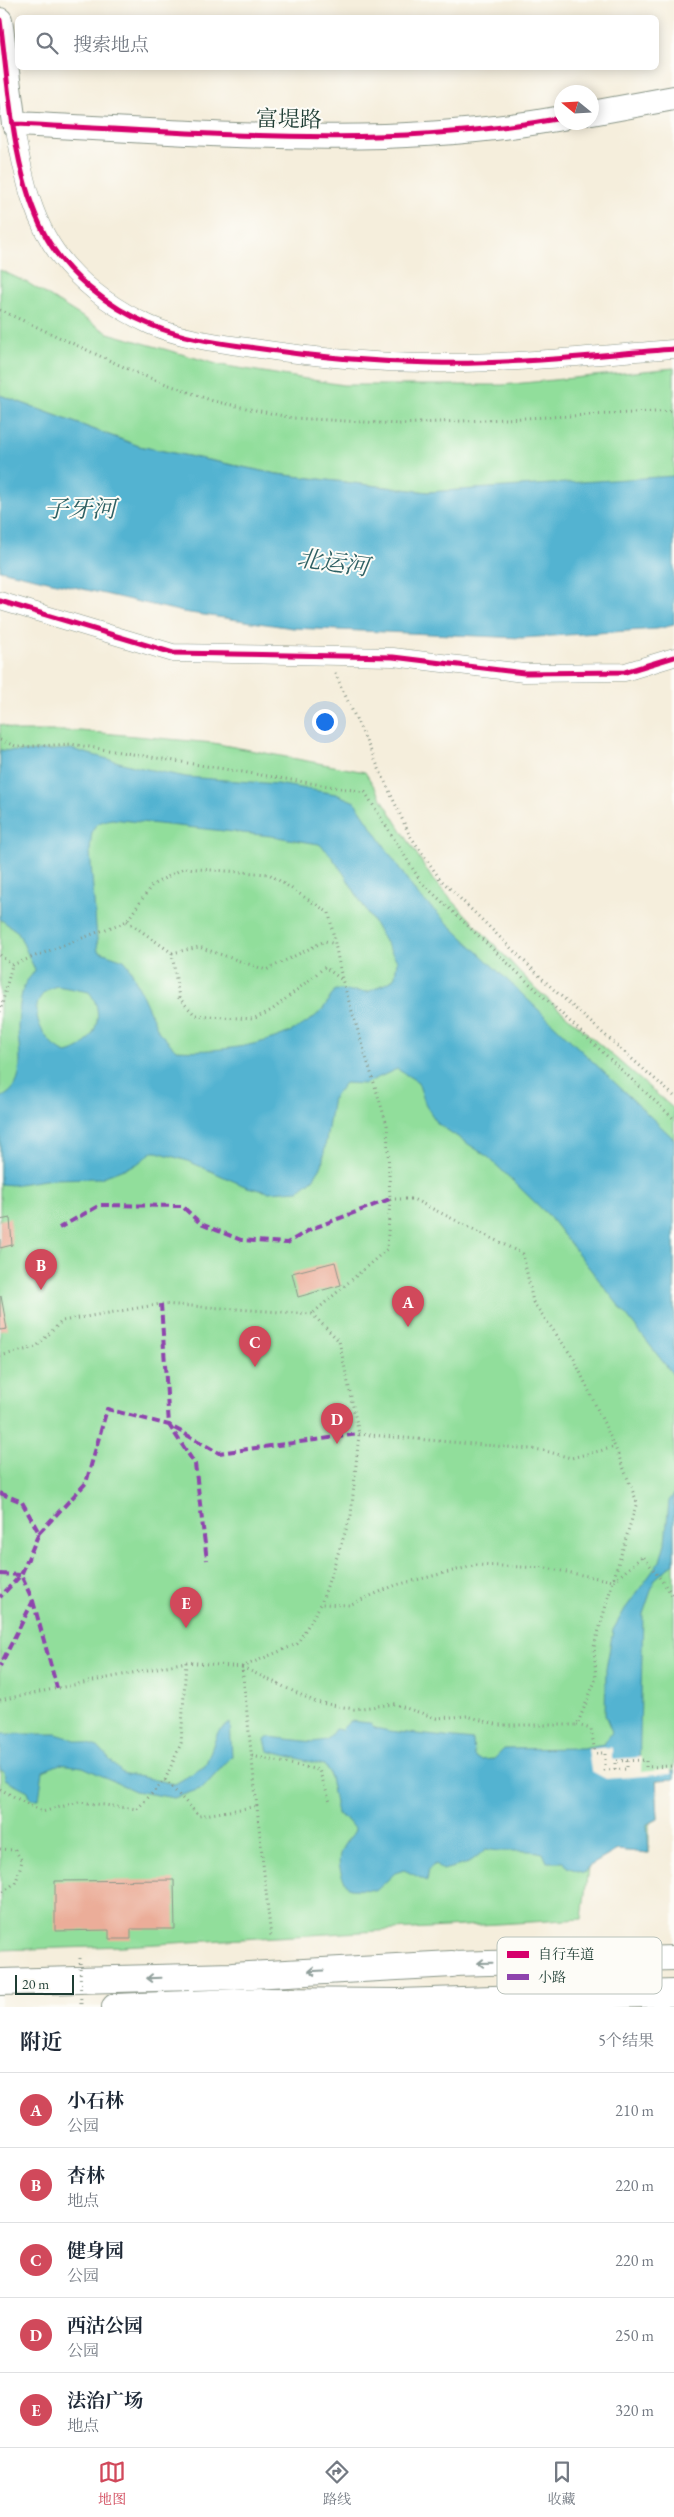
<!DOCTYPE html>
<html lang="zh">
<meta charset="utf-8">
<style>
:root{--surface:#fff;--page:#f6f6f7;--text:#1f2937;--muted:#747a83;--line:#e0e1e3;--accent:#d1495b}
body{margin:0;font-family:"EB Garamond","Noto Serif SC",serif;background:var(--page);color:var(--text)}
.compass{position:absolute;left:554px;top:85px;width:45px;height:45px;border-radius:50%;background:var(--surface);box-shadow:0 2px 12px #0003;rotate:288deg}
.scale{position:absolute;left:15px;bottom:12px;width:59px;box-sizing:border-box;padding-left:5px;border:2px solid #1f3d34;border-top:0;font-size:14px;line-height:18px;white-space:nowrap;color:#1f3d34;-webkit-text-stroke:4px #fdfcf7;paint-order:stroke}
.you{position:absolute;left:324px;top:721px;width:18px;height:18px;margin:-12px;border:4px solid #fff;border-radius:50%;background:#1a73e8;box-shadow:0 0 0 8px #1a73e833}
.badge{display:grid;place-items:center;width:32px;height:32px;border-radius:50%;background:var(--accent);color:#fff;font-size:16px;font-weight:700}
.pin{position:absolute;translate:-50% -41px;filter:drop-shadow(0 1px 2px #0008)}
.pin::after{content:'';position:absolute;top:26px;width:18px;height:15px;background:inherit;clip-path:polygon(0 0,100% 0,50% 100%)}
.list{margin:0;padding:0;list-style:none}
h2{display:flex;justify-content:space-between;align-items:center;height:65px;margin:0;padding:0 20px;font-size:21px}
h2 small{font-size:16px;font-weight:400;color:var(--muted)}
.list li{display:grid;grid-template-columns:32px 1fr auto;gap:15px;align-items:center;box-sizing:border-box;height:75px;padding:0 20px;border-top:1px solid var(--line)}
.list b{display:block;font-size:19px;white-space:nowrap}
.list p{margin:0;font-size:16px;white-space:nowrap;color:var(--muted)}
.list em{font-size:16px;font-style:normal;color:var(--muted)}
.icon{flex:none;width:28px;height:28px;fill:none;stroke:currentColor;stroke-width:2;stroke-linecap:round;stroke-linejoin:round}
.map{position:relative;flex:none;width:674px;height:2007px;overflow:hidden}
.search{position:absolute;background:var(--surface);box-shadow:0 2px 12px #0003;left:15px;right:15px;top:15px;height:55px;display:flex;align-items:center;gap:12px;box-sizing:border-box;padding:0 18px;border-radius:8px;color:var(--muted);font-size:19px}
.sheet{height:440px;background:var(--surface)}
nav{display:flex;justify-content:space-around;align-items:center;box-sizing:border-box;height:70px;border-top:1px solid var(--line);background:var(--surface);font-size:14px;color:var(--muted)}
nav a{display:grid;justify-items:center;gap:2px}
nav .on{color:var(--accent)}
.map>svg:first-child{display:block}
.green{fill:#91de9b;stroke:#588e68}
.water{fill:#52b3d1;stroke:#387882;fill-rule:evenodd}
.pier{fill:#f5eedc}
.building{fill:#ebad99}
.lines{fill:none;stroke-linecap:round;stroke-linejoin:round}
.street-casing{stroke:#8a9688;stroke-width:19}
.secondary-casing{stroke:#8a9688;stroke-width:26}
.primary-casing{stroke:#8a9688;stroke-width:28}
.path{stroke:#8a9688;stroke-width:3;stroke-dasharray:1 4;stroke-linecap:butt}
.street{stroke:#fff;stroke-width:18}
.secondary{stroke:#fff;stroke-width:24}
.primary{stroke:#fff;stroke-width:26}
.path-bridge{stroke:#8a9688;stroke-width:3;stroke-dasharray:1 4;stroke-linecap:butt}
.quiet{stroke:#8e44ad;stroke-width:4;stroke-dasharray:8 4;stroke-linecap:butt}
.cycleway-casing{stroke:#fdfcf7;stroke-width:8}
.cycleway{stroke:#d6006c;stroke-width:5}
.oneway{stroke:#8f9e9a}
.labels{text-anchor:middle;dominant-baseline:central;stroke-width:4;stroke-linejoin:round;paint-order:stroke}
.street-label{font-size:22px;fill:#1f3d34;stroke:#fdfcf7}
.water-label{font-size:24px;font-style:italic;fill:#2e6063;stroke:#fdfcf7}
.key{fill:#fdfcf7;stroke:#bac3bc;stroke-width:1}
.key-label{font-size:14px;fill:#1f3d34}
</style>
<div class="map">
<svg width="674" height="2007" viewBox="0 0 674 2007">
<rect width="100%" height="100%" fill="#fdfcf7"/>
<filter id="ink" filterUnits="userSpaceOnUse"><feTurbulence type="fractalNoise" baseFrequency=".02" numOctaves="2"/><feDisplacementMap in="SourceGraphic" scale="10" xChannelSelector="R" yChannelSelector="G"/><feConvolveMatrix kernelMatrix="1 2 1 2 8 2 1 2 1" color-interpolation-filters="sRGB"/></filter>
<filter id="wash" filterUnits="userSpaceOnUse"><feTurbulence type="fractalNoise" baseFrequency=".0096" numOctaves="4" result="noise"/><feDisplacementMap in="SourceGraphic" scale="20" xChannelSelector="R" yChannelSelector="G"/><feGaussianBlur stdDeviation="1.12" result="paint"/><feColorMatrix in="noise" values="0 0 0 0 0 0 0 0 0 0 0 0 0 0 0 0 0 1.4 0 .05"/><feComposite in="paint" operator="in"/></filter>
<g filter="url(#wash)">
<rect width="100%" height="100%" fill="#f5eedc"/>
<!-- green -->
<path class="green" d="M0 270 28 283 108 333 220 365 343 385H503L674 368V478L428 492 277 474 139 446 0 395Z
M0 724 17 731H80L213 743 365 772 433 880 536 989 674 1109V1779L656 1780 658 1819 649 1824V1853L617 1850 588 1867 582 1919 123 1946 0 1950Z"/>
<!-- water -->
<path class="water" d="M0 395 139 446 277 474 428 492 674 476V625L657 629 522 638 293 628 183 612 0 570Z
M71 749 137 767 186 777 277 784 336 794 355 802 416 893 674 1139V1376L547 1214 488 1157 438 1124 426 1106 418 1082 397 1069 364 1084 345 1083 333 1098 322 1165 313 1179 299 1190 269 1192 247 1187 188 1161 157 1152H152L137 1164 100 1178 52 1179 12 1185 0 1184V1098C30 1086 17 1049 18 1025 19 1014 20 992 26 982 29 978 32 975 35 970L18 932 0 919V750L23 752ZM112 819 271 836 319 844 328 852 344 874 397 961 395 976 391 981 368 992 335 990C331 996 327 1004 322 1010 289 1044 222 1053 176 1050L159 1032 129 966 124 960 98 951 90 851C92 830 90 823 112 819ZM57 986 89 992C108 1014 93 1048 66 1053 40 1042 20 997 57 986Z
M674 1494V1563L655 1579 643 1614 639 1775 674 1771V1779L656 1780 658 1819 647 1824 649 1853 617 1850 588 1867 584 1873 567 1867 564 1862H547L543 1853C523 1848 507 1854 486 1849L469 1863 443 1870 435 1864 429 1869 427 1881 404 1870 395 1873 377 1890 350 1889C341 1878 335 1860 343 1847 346 1840 352 1837 355 1830L348 1821 337 1814 329 1772 324 1765 268 1751 265 1740 269 1737 313 1742 327 1740 335 1729 341 1730 350 1721 370 1723 375 1728 389 1731 473 1740 474 1756 481 1760 494 1759 504 1749 583 1748 604 1744 612 1732 605 1715 606 1669 613 1630 625 1609 660 1561 665 1543 669 1501Z
M230 1723 232 1756 203 1788 174 1798 135 1791 83 1767 60 1764 43 1771 39 1799H31L28 1791 5 1779 4 1771 0 1770V1734H56L98 1747 122 1773 175 1784 205 1766 218 1732Z"/>
<!-- pier -->
<path class="pier" d="M612 1747V1759L642 1757 641 1772 671 1769V1774L606 1779 591 1771 588 1749Z"/>
<g id="blocks">
<!-- building -->
<path class="building" d="M10 1218 12 1245 0 1248V1220Z
M335 1262 341 1285 298 1297 292 1273Z
M1 1296 7 1329 0 1330V1297Z
M174 1880 175 1929H131V1939H109V1930L55 1931V1881Z"/>
</g>
</g>
<g filter="url(#ink)">
<use href="#blocks" fill-opacity="0" stroke="#8a9688" stroke-width="1"/>
<g class="lines">
<!-- street casing -->
<g class="street-casing">
<path id="street" d="M14 124C23 174 32 226 67 265 89 290 119 311 150 325 182 339 219 343 253 348 313 357 374 363 434 363 514 364 594 355 674 349
M0 601 173 653 393 657 524 673 625 672 674 657"/>
</g>
<!-- secondary casing -->
<g class="secondary-casing">
<path id="secondary" d="M0 20 14 124C195 132 382 151 562 118
M592 113 674 98
M452 1964 674 1958"/>
</g>
<!-- primary casing -->
<g class="primary-casing">
<path id="primary" d="M0 1982 232 1976 452 1964
M115 2007 261 2001 399 2002 674 1993"/>
</g>
<!-- path -->
<path class="path" d="M0 310 139 374 213 401 293 418 399 424 674 411
M335 673 409 834 440 879 553 989 674 1096
M0 740 18 747 71 744 365 792 421 882 674 1119
M127 921 172 953 179 998 195 1015 253 1019 272 1010 325 967 341 979
M172 953 199 947 266 970 325 941 335 944
M0 955 12 965
M12 965 127 921 152 885 184 868 269 874 329 913 342 979 387 1125 390 1199 387 1249 312 1314
M0 1012 12 965
M390 1199H413L523 1254 533 1302 574 1359 615 1447 637 1502 613 1581
M0 1356 36 1347 62 1321 161 1304 312 1314 339 1341 359 1434 351 1515 321 1604 297 1644 242 1667
M359 1434 542 1450 571 1458 615 1447
M614 1581 643 1556 674 1597
M242 1667 316 1702 354 1709 394 1704 436 1718 467 1716 499 1725H577L596 1679 594 1647 613 1581 546 1568 477 1565 396 1585 349 1605 321 1604
M0 1700 186 1662 242 1667 271 1938
M577 1725 591 1729 595 1753H605V1770L627 1769V1761
M252 1756 319 1770 330 1802
M615 1769V1761L646 1760V1767L674 1766
M165 1780 199 1816 258 1806
M0 1789 42 1812 79 1802 137 1809 165 1780 181 1743 186 1662
M0 1849 15 1850 22 1861 16 1882 0 1895"/>
<!-- street -->
<use href="#street" class="street"/>
<!-- secondary -->
<use href="#secondary" class="secondary"/>
<!-- primary -->
<use href="#primary" class="primary"/>
<!-- path-bridge -->
<path class="path-bridge" d="M80 1958 81 2007"/>
<!-- quiet -->
<path class="quiet" d="M59 1228 100 1205 182 1206 201 1224 241 1240 287 1243 311 1229 390 1199
M161 1304 169 1425 195 1464 207 1560
M0 1493 22 1502 39 1533 21 1575 0 1597
M39 1533 86 1483 107 1409 169 1425 219 1453 359 1434
M0 1574 21 1575 33 1601 0 1666
M33 1601 57 1688"/>
<!-- cycleway casing -->
<g class="cycleway-casing">
<path id="cycleway" d="M0 20C9 88 12 171 44 233 65 274 109 308 151 325 184 339 220 343 255 348 314 357 374 362 433 363 513 365 594 355 674 349
M14 124C195 132 382 151 562 118
M0 601 173 653 393 657 524 673 625 672 674 657"/>
</g>
<!-- cycleway -->
<use href="#cycleway" class="cycleway"/>
</g>
<!-- one-way arrows -->
<defs><path id="oneway-shaft" d="M-6 0H5M1.5-3L5.5 0L1.5 3" fill="none" stroke-width="1.6" stroke-linecap="round" stroke-linejoin="round" transform="scale(1.25)"/></defs>
<g class="oneway">
<use href="#oneway-shaft" transform="translate(485 1963) rotate(179)"/>
<use href="#oneway-shaft" transform="translate(316 1971) rotate(177)"/>
<use href="#oneway-shaft" transform="translate(154 1978) rotate(178)"/>
</g>
</g>
<g class="labels">
<!-- street labels -->
<g class="street-label">
<text transform="translate(289 119) rotate(1)">富堤路</text>
</g>
<!-- water labels -->
<g class="water-label">
<text x="80" y="508">子牙河</text>
<text transform="translate(333 562) rotate(8)">北运河</text>
</g>
</g>
<!-- legend -->
<rect x="497" y="1937" width="165" height="57" rx="8" class="key"/>
<rect x="507" y="1951" width="22" height="7" fill="#d6006c"/>
<rect x="507" y="1974" width="22" height="6" fill="#8e44ad"/>
<g class="key-label">
<text x="538" y="1959">自行车道</text>
<text x="538" y="1982">小路</text>
</g>
</svg>
<svg class="compass" viewBox="-18 -18 36 36"><path d="M0-13l5 13h-10z" fill="#e53935"/><path d="M0 13l5-13h-10z" fill="#747a83"/></svg>
<div class="scale">20 m</div>
<div class="you"></div>
<div class="pin badge" style="left:408px;top:1327px">A</div>
<div class="pin badge" style="left:41px;top:1290px">B</div>
<div class="pin badge" style="left:255px;top:1367px">C</div>
<div class="pin badge" style="left:337px;top:1444px">D</div>
<div class="pin badge" style="left:186px;top:1628px">E</div>
<div class="search"><svg class="icon" aria-label="search" viewBox="0 0 24 24"><circle cx="10" cy="10" r="6"/><path d="M15 15l6 6"/></svg>搜索地点</div>
</div>
<section class="sheet">
<h2>附近<small>5个结果</small></h2>
<ul class="list">
<li><span class="badge">A</span><div><b>小石林</b><p>公园</p></div><em>210 m</em></li>
<li><span class="badge">B</span><div><b>杏林</b><p>地点</p></div><em>220 m</em></li>
<li><span class="badge">C</span><div><b>健身园</b><p>公园</p></div><em>220 m</em></li>
<li><span class="badge">D</span><div><b>西沽公园</b><p>公园</p></div><em>250 m</em></li>
<li><span class="badge">E</span><div><b>法治广场</b><p>地点</p></div><em>320 m</em></li>
</ul>
</section>
<nav>
<a class="on"><svg class="icon" aria-label="map" viewBox="0 0 24 24"><path d="M3 6l6-2 6 2 6-2v14l-6 2-6-2-6 2zM9 4v14M15 6v14"/></svg>地图</a>
<a><svg class="icon" aria-label="directions" viewBox="0 0 24 24"><path d="M12 3l9 9-9 9-9-9zM9 14v-3h6M13 9l2 2-2 2"/></svg>路线</a>
<a><svg class="icon" aria-label="saved" viewBox="0 0 24 24"><path d="M7 4h10v16l-5-4-5 4z"/></svg>收藏</a>
</nav>
